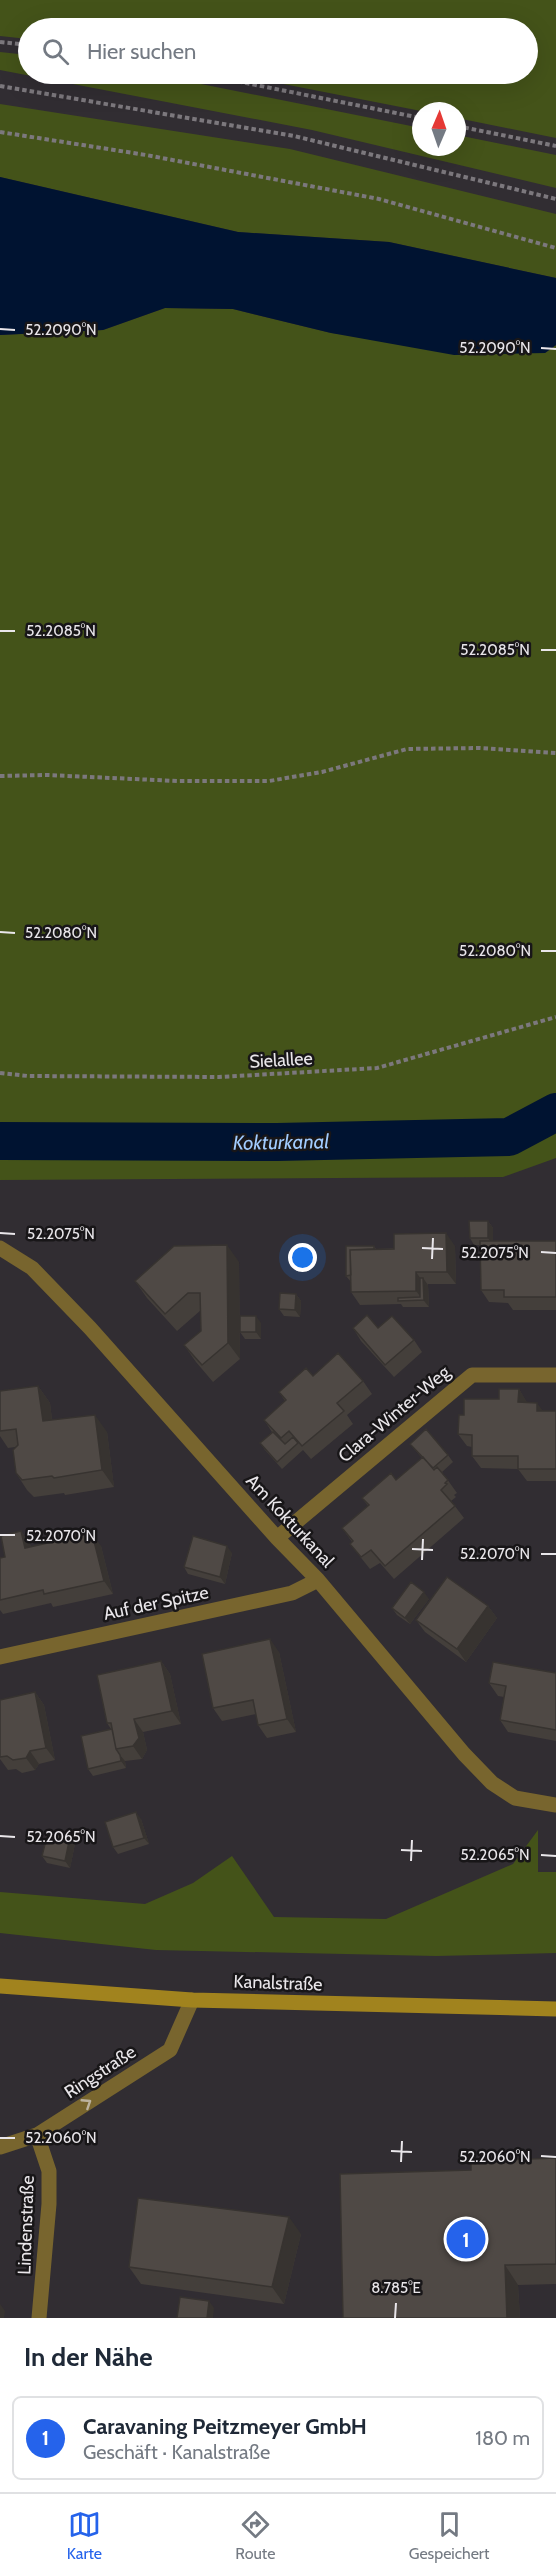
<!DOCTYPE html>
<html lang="de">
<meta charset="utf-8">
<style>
:root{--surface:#fff;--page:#f6f6f7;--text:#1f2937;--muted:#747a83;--line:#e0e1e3;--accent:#2563eb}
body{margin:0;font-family:Cabin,sans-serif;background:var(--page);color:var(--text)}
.compass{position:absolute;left:412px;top:102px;width:54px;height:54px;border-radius:50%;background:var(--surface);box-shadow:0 6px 24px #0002;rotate:2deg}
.you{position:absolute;left:303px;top:1258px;width:21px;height:21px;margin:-15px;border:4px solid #fff;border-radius:50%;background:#1a73e8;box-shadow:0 0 0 9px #1a73e833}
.badge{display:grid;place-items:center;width:39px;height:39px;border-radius:50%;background:var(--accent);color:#fff;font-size:20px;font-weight:700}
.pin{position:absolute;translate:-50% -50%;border:3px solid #fff;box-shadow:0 2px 6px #0006}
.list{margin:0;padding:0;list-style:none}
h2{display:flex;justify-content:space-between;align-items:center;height:78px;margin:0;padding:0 24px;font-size:26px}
h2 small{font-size:20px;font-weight:400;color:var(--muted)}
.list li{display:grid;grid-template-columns:39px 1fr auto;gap:18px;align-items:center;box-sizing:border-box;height:84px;margin:0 12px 12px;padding:0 12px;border:2px solid var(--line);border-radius:9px}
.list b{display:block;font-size:22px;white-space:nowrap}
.list p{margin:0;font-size:20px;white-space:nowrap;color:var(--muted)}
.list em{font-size:20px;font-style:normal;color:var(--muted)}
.icon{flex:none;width:33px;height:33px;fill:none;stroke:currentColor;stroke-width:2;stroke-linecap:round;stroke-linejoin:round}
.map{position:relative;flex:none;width:556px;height:2318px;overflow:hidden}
.search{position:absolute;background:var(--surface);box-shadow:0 6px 24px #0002;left:18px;right:18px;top:18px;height:66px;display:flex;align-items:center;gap:15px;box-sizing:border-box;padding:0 21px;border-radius:33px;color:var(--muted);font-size:22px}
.sheet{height:174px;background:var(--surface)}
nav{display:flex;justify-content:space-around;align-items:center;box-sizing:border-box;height:84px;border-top:2px solid var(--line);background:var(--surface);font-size:16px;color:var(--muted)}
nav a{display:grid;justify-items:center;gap:3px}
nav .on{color:var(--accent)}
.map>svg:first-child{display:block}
.green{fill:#445319}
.water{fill:#001331}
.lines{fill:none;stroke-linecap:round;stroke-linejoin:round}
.canal{stroke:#001331;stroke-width:38}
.path{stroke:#7c787d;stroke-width:4;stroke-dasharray:4.5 3;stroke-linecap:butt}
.street{stroke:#78652e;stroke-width:15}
.secondary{stroke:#a1831e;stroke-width:15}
.wall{fill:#443f3b}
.shaded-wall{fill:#373330}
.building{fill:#4f4945;stroke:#373330;stroke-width:1.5}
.oneway{stroke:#bcb29f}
.ticks{fill:none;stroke:#e9e6ea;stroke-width:2}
.labels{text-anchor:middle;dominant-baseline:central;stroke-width:5;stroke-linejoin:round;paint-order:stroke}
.street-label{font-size:18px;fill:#e9e6ea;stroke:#181618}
.water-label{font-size:20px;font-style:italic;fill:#a1cbfe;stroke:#181618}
.ticks-label{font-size:15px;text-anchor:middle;fill:#e9e6ea;stroke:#181618;stroke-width:5;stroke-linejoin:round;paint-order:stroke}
</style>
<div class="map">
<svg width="556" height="2318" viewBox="0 0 556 2318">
<rect width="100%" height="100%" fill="#312d32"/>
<!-- green -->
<path class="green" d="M0 0H556V138L457 118V111H421L233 74H528V28H28V39L0 36Z
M0 52 28 55V74H151L421 128V147H457V135L556 155V188L312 130 0 70Z
M0 104 290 149 556 214V278L389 242 238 232 0 177Z
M165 308 233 309 331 333 545 353 556 345V1158L503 1177 0 1180V335L103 330Z
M538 1830V1872H556V1953L436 1956 156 1950 0 1933V1892L145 1904 193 1883 232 1856 274 1917 386 1919 513 1864Z"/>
<!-- water -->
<path class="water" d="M0 177 238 232 389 242 556 278V345L545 353 454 355 331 333 233 309 165 308 103 330 0 335Z"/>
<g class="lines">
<!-- canal -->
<path class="canal" d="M0 1141 277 1142 509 1137 556 1112"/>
<!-- path -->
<path class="path" d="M0 42 28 45
M201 74 421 118
M0 86 294 136 556 199
M457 126 556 146
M0 132 146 155 379 199 556 248
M0 776 47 775 177 781H269L322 772 407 749 479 748 556 753
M0 1073 28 1076 219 1077 377 1068 556 1017"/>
<!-- street -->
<path class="street" d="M0 1248 32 1268 90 1328 277 1538 318 1580 464 1754 492 1783 515 1798 556 1805
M277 1538 472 1375H556
M0 1657 292 1593 318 1580
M37 2135 49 2171V2204L39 2318
M0 2147 37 2135 170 2050 192 2000"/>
<!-- secondary -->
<path class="secondary" d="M0 1986 192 2000 556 2009"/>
</g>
<!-- wall -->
<path class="wall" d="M488 1221 493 1228V1241H556V1310H513L508 1303 489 1302 481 1290 480 1245H474L470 1238Z
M374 1246 376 1249 455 1246 456 1284H428L429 1307H403L401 1304 360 1305 351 1292V1282L346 1276Z
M239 1262 240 1359 213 1382 196 1362 184 1345 201 1331V1310L177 1331 147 1298 135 1281Z
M296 1294 301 1301 300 1317 284 1316 279 1309Z
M261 1323V1339H245L240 1332Z
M353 1328H378L414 1340 422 1352 394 1377 361 1341Z
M313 1376 363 1381 372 1394 347 1415 353 1424 311 1459 303 1450 282 1469 265 1450 260 1443 272 1432 264 1420 285 1401 279 1392Z
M38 1386 50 1403 52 1420 107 1432 114 1487 65 1495 64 1493 34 1497 27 1490 16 1473 15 1447 8 1448 0 1436V1391Z
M519 1389 527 1403 543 1411H556V1481H527L518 1469 481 1468 472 1456V1447L467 1446 458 1434 499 1399Z
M410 1444 448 1455 453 1462 442 1472 457 1493 454 1495 456 1497 451 1501 464 1518 394 1579 380 1563 370 1569 350 1544 352 1542 342 1528 368 1506 362 1498 396 1480 422 1458Z
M21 1531 30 1544 31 1547 101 1546 113 1594 53 1607 51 1603 3 1614 0 1610V1558L5 1557Z
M232 1553 225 1584 188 1574 184 1567Z
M429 1599 410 1624 397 1615 392 1608Z
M488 1606 497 1618 466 1662 425 1632 416 1620Z
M279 1652 296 1732 267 1738 258 1725 256 1714 222 1721 213 1708Z
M161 1661 170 1674 181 1724 143 1732 147 1750 142 1759 125 1761 126 1768 93 1776 88 1769 111 1729 107 1723Z
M556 1673V1741L508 1732 500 1720 504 1697 498 1696 489 1683Z
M35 1692 44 1705 55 1760 39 1764 35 1770 22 1773 16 1769 8 1770 0 1759V1700Z
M141 1819 149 1844 118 1854 113 1847Z
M70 1837 75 1844 70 1868 47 1863 42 1856Z
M556 2158V2284L518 2285 520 2318H343L471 2170Z
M301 2234 284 2304 141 2284 129 2267Z"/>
<!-- shaded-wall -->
<path class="shaded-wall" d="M488 1221 493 1228V1245L488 1238Z
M446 1233 455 1246 456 1284 447 1272Z
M227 1245 239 1262 240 1359 228 1343Z
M416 1272 423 1282V1278L428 1285 429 1307 416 1291Z
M296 1294 301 1301 300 1317 295 1310Z
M256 1316 261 1323V1339L256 1332Z
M38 1386 50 1403 54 1438 43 1421Z
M519 1389 527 1402V1415L518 1402Z
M537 1403 546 1415 537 1411Z
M95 1415 107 1432 114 1487 102 1470Z
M21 1531 30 1544 34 1561 25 1548Z
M92 1533 101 1546 113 1594 104 1581Z
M227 1546 232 1553 225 1584 220 1577Z
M424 1592 429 1599 410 1624 405 1618Z
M488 1606 497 1618 466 1662 457 1649Z
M270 1639 279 1652 296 1732 287 1719Z
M161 1661 170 1674 181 1724 172 1711Z
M35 1692 44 1705 55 1760 46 1748Z
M134 1719 143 1732 147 1750 142 1759 133 1746Z
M30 1751 39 1764 35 1770 26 1758Z
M120 1755 125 1761 126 1768 121 1761Z
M136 1812 141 1819 149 1844 144 1838Z
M70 1837 75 1844 70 1868 65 1861Z
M289 2217 301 2234 284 2304 272 2287Z
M505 2265 518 2285 520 2318H507Z
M209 2301 214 2308 213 2318H207Z
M0 2304 5 2311 4 2318H0Z"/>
<!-- building -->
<path class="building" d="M469 1221H488V1238H470Z
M446 1233 447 1272H416V1291L351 1292 350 1250 394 1249V1234Z
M480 1241H556V1297H504V1290H481Z
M227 1245 228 1343 202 1365 184 1345 201 1331 200 1293H188L165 1314 135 1281 174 1246Z
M346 1246H374V1249L350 1250 351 1275 346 1276Z
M420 1278H423L424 1300 398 1301V1298L420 1297Z
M280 1293 296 1294 295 1310 279 1309Z
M367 1315 378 1328 392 1316 414 1340 385 1365 353 1328Z
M240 1316H256V1332H240Z
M338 1353 363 1381 337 1403 344 1411 302 1446 289 1431 281 1438 264 1420 286 1400 279 1392 306 1368 313 1376Z
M38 1386 43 1421 95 1415 102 1470 54 1478 52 1476 22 1480 16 1473 13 1450 18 1445 16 1429 0 1431V1391Z
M499 1389H519L518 1402 537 1403V1411H556V1469H518V1456H472V1435L458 1434 459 1415H464V1399H499Z
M426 1429 448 1455 433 1468 410 1444Z
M273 1432 285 1444 293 1437 298 1443 277 1462 260 1443Z
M423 1457 434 1470 437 1467 448 1480 445 1483 447 1484 441 1490 455 1506 385 1566 371 1550 361 1557 350 1544 353 1541 342 1528 369 1505 362 1498 391 1473 396 1480Z
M21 1531 25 1548 92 1533 104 1581 44 1594 43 1590 0 1600V1558L5 1557 1 1536Z
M193 1536 227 1546 220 1577 184 1567Z
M447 1577 488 1606 457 1649 416 1620Z
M411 1582 424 1592 405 1618 392 1608Z
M270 1639 287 1719 258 1725 253 1700 213 1708 202 1654Z
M161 1661 172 1711 134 1719 139 1738 133 1746 116 1749 111 1723H107L97 1675Z
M493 1662 556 1673V1730L500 1720 506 1686 489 1683Z
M35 1692 46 1748 30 1751 26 1758 13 1760 7 1756 0 1757V1700Z
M112 1729 116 1749 120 1755 121 1761 88 1769 81 1736Z
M136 1812 144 1838 113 1847 105 1822Z
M48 1832 70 1837 65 1861 42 1856Z
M556 2158V2264L505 2265 507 2318H343L340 2174 471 2170V2161Z
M138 2198 289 2217 272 2287 129 2267Z
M180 2297 209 2301 207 2318H177Z"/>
<!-- one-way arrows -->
<defs><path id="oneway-chevron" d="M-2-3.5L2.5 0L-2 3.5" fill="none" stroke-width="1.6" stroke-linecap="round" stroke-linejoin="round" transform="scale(1.5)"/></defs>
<use class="oneway" href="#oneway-chevron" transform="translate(87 2103) rotate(-33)"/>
<!-- ticks -->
<path class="ticks" d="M0 329 15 330M541 348 556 349M0 631H15M541 650H556M0 932 15 933M541 951H556M0 1233 15 1234M422 1248 443 1249M541 1252 556 1253M432 1259 433 1238M0 1535H15M412 1549 433 1550M541 1554H556M422 1560 423 1539M0 1836 15 1837M401 1850 422 1851M541 1855 556 1856M411 1861 412 1840M0 2138H15M391 2151 412 2152M541 2156 556 2157M401 2162 402 2141M395 2318 396 2303"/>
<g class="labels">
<!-- street labels -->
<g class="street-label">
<text transform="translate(281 1060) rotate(-3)">Sielallee</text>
<text transform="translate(394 1414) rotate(-40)">Clara-Winter-Weg</text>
<text transform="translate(290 1521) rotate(47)">Am Kokturkanal</text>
<text transform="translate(156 1603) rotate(-12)">Auf der Spitze</text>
<text transform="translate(278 1983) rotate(2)">Kanalstraße</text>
<text transform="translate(100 2072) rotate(-33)">Ringstraße</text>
<text transform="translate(26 2225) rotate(-88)">Lindenstraße</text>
</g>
<!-- water labels -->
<g class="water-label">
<text transform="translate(281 1142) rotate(-1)">Kokturkanal</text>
</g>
</g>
<g class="ticks-label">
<text x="61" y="335">52.2090°N</text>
<text x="495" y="353">52.2090°N</text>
<text x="61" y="636">52.2085°N</text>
<text x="495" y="655">52.2085°N</text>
<text x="61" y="938">52.2080°N</text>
<text x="495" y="956">52.2080°N</text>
<text x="61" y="1239">52.2075°N</text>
<text x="495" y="1258">52.2075°N</text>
<text x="61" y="1541">52.2070°N</text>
<text x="495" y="1559">52.2070°N</text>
<text x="61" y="1842">52.2065°N</text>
<text x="495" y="1860">52.2065°N</text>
<text x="61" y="2143">52.2060°N</text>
<text x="495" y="2162">52.2060°N</text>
<text x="396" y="2293">8.785°E</text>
</g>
</svg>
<svg class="compass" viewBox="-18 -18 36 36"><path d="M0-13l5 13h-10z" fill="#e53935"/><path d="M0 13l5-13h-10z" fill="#747a83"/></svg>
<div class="you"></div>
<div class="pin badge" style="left:466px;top:2239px">1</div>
<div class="search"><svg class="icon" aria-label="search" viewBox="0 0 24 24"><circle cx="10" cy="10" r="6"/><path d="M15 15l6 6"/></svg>Hier suchen</div>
</div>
<section class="sheet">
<h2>In der Nähe<small></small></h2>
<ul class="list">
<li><span class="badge">1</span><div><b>Caravaning Peitzmeyer GmbH</b><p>Geschäft · Kanalstraße</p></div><em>180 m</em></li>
</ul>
</section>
<nav>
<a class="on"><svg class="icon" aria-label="map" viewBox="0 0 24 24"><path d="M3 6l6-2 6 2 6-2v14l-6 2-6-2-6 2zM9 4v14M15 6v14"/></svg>Karte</a>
<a><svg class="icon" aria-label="directions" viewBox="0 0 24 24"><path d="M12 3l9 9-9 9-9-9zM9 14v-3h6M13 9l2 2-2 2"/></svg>Route</a>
<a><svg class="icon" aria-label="saved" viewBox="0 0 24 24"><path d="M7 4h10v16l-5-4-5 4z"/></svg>Gespeichert</a>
</nav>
